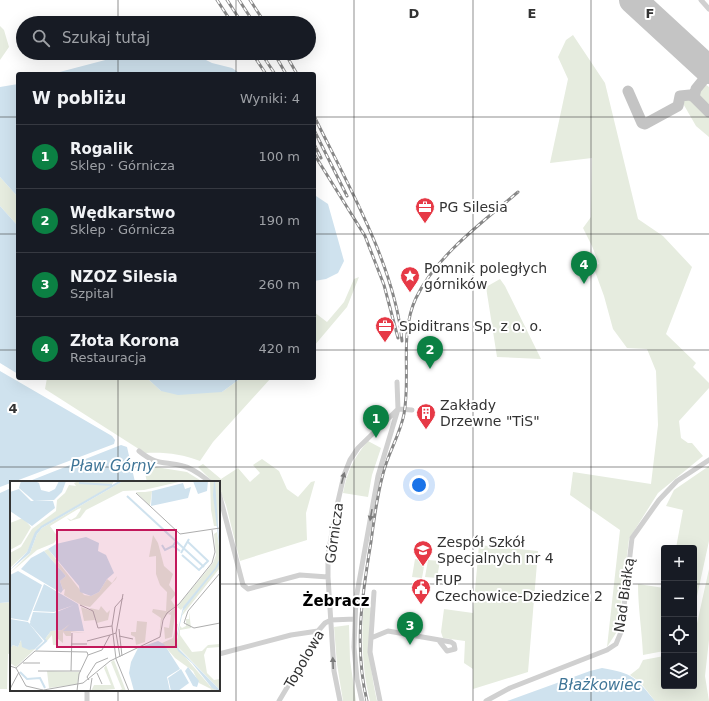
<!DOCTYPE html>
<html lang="pl">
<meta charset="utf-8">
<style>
:root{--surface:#171b24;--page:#20242c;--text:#f1f3f6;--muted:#9ea1a6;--line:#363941;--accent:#0b8043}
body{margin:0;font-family:"DejaVu Sans",sans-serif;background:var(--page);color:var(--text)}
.controls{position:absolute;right:12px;bottom:12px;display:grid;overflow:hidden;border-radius:4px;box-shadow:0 4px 16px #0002}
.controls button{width:36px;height:36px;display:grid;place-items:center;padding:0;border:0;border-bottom:1px solid var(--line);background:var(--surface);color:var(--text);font:20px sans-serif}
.you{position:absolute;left:419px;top:485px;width:14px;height:14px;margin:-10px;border:3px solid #fff;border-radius:50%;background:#1a73e8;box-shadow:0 0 0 6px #1a73e833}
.badge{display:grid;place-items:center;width:26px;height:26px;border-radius:50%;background:var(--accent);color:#fff;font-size:13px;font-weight:700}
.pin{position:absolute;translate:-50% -33px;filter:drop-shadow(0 1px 2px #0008)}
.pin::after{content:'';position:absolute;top:21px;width:14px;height:12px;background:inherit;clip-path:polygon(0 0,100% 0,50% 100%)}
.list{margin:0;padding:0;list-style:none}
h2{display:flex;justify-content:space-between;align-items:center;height:52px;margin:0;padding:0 16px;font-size:17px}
h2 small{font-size:13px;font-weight:400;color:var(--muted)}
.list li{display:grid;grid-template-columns:26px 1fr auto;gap:12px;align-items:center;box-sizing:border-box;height:64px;padding:0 16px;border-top:1px solid var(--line)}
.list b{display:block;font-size:15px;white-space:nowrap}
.list p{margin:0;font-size:13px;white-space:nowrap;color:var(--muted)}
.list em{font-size:13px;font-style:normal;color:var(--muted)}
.icon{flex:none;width:22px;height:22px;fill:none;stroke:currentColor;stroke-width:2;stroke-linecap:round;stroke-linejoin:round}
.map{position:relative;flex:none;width:709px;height:701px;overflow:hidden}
.search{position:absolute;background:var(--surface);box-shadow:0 4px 16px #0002;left:16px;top:16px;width:300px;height:44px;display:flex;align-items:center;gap:10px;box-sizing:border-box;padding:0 14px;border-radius:22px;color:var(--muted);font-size:15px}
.panel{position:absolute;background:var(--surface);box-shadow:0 4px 16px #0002;left:16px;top:72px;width:300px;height:308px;border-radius:4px}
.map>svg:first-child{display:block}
.green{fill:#e6ecdf}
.water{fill:#cfe2ee}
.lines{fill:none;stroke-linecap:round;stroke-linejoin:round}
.taxiway{stroke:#c4c4c4;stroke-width:11}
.runway{stroke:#c4c4c4;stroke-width:28}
.minor{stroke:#d0d0d0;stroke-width:5}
.rail-casing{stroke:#888;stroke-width:3}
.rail{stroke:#fff;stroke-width:1.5;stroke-dasharray:4.5;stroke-linecap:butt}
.oneway{fill:#7a7a7a}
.grid{fill:none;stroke:#333;stroke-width:1;stroke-opacity:0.55}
.labels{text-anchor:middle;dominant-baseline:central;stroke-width:4;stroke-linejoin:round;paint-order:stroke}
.poi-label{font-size:14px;fill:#333;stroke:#fff;text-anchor:start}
.street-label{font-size:14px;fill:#333;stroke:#fff}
.water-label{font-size:15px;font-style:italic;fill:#3f7597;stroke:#fff}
.neighbourhood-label{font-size:15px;font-weight:bold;fill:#000;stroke:#fff}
.inset-river{fill:none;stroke:#cfe2ee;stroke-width:2}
.inset-road{fill:none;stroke:#adadad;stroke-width:1}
.view{fill:#c2185b;fill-opacity:0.15;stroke:#c2185b;stroke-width:2}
.inset-edge{fill:none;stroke:#333;stroke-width:2}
.grid-label{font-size:13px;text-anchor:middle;font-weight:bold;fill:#333;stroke:#fff;stroke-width:4;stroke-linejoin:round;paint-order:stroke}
</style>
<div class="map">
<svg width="709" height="701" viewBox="0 0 709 701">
<rect width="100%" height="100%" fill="#fff"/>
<!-- green -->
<path class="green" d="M0 26 4 30 9 47 0 60Z
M573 35 605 83 638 219 663 236 692 267 666 334 696 363 693 367 709 383V388L679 421 681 438 688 443H692L703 456 658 493 629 539 618 630 607 647 620 530 570 495 573 472 651 484 658 425 656 371 647 349 627 348 613 329 604 296 593 266 599 264 592 246 583 228 591 217 592 158 550 163 568 79 558 57 566 40Z
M705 84 709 87V109L697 95Z
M686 97 690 98 709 115V137L696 126 681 100Z
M0 177 18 197V226L0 206Z
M359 277 347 307 314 346V312L327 322 344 302 354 279Z
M500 279 505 286 541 359 497 357 486 287Z
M47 378H147L161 391 222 392 241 378H271L213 442 200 461C182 454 165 452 145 453L45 389Z
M368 441 381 448 372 475 368 497 343 493C347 472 354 457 368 441Z
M262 459 279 471 287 489 298 497 311 482 315 481 306 513 307 540 240 561 226 505 219 488V482H213L198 467 203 464 221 479 238 468 250 482 260 473 253 465Z
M143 465 187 472 203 482H147Z
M709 466V541L694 610V548H676L683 510 666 506 674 490Z
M479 545 538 551 528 672 473 689V669L464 663 465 641 443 638 441 632 444 609 473 613Z
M415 559 425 561 422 578 412 577Z
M428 560 440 561 437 578 425 577Z
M709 569V640L705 676 709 701H655L640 682 630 675 639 668 643 660 664 656V686H694V637Z
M638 584 664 588V651L643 655C642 631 638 608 638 584Z
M11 602V653L8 654 7 689H0V603Z
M364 602 371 603C368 640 369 665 377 701H370C362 668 361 636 364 602Z
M349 625 350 660 356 701H343L337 664 334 627Z"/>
<!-- water -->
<path class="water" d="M132 53H192L212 63 232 68 241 74H52Z
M18 84V197L0 177V87Z
M314 192 316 196 328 204 344 261 338 273 326 279 314 281Z
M0 206 18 226V374L0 363Z
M0 371 112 436 115 440 114 444 0 487Z
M147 378H241L222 392 178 395 161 391Z
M121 445 127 447 135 482H27Z
M11 488V602L0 603V493Z
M602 668C633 673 636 678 655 701H507L590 671Z"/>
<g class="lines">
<!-- taxiway -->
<path class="taxiway" d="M709 73 696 89 694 97 709 112
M628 91 642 123 645 124 678 106 680 96 690 95 694 97"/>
<!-- runway -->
<path class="runway" d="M633 0 709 70"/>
<!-- minor -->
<path class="minor" d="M701 0 709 9
M398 409 412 410
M139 451C157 466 164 461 183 466 193 468 202 476 210 482
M219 493 243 585 248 589 300 575 328 577
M374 592 370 652 380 701
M371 638 388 631 451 642 454 644 455 649 447 651 440 642
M219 654 291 635 318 631
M87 701V690
M279 701 304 659 318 631 325 623 331 620 355 619
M340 701 334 671 328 577V555L336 510 344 475 350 460 358 448 397 410
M362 701 357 679 354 647 356 599 378 476 398 409 397 382
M486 701 510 688 607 650 616 644 621 632 632 538 659 500 677 481 709 460"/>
<!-- rail casing -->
<g class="rail-casing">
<path id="rail" d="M217 0 232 23
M227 0 242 23
M239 0 254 23
M250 0 265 23
M252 53 266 74
M261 53 275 74
M274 53 286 74
M285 53 297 74
M314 116C347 183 395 266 402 341
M314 130 347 196
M314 144 321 158
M314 154 365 236 384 285 398 338
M367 701C354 647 362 596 371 542 374 519 377 496 383 474 388 453 400 435 404 414 411 376 399 334 416 298 436 256 484 221 518 192"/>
</g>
<!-- rail -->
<use href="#rail" class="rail"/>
</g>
<!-- one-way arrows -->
<defs><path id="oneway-solid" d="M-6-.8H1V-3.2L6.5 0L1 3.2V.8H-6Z"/></defs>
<g class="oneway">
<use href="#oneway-solid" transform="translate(343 478) rotate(-75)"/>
<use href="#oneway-solid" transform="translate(371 515) rotate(100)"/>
<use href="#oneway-solid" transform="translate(333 663) rotate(-92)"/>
</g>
<!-- grid -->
<path class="grid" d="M118 0V23M236 0V23M354 0V701M473 0V701M591 0V701M118 53V74M236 53V74M0 117H18M314 117H709M0 234H18M314 234H709M0 350H18M314 350H709M118 378V482M236 378V701M0 467H709M0 584H11M219 584H664M694 584H709M118 690V701"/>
<!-- icons -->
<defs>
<g id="office-pin" transform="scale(1)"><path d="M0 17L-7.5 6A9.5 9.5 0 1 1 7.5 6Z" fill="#e63946" stroke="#fff"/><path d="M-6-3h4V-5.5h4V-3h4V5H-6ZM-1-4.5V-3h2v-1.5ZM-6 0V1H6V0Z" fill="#fff"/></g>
<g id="sight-pin" transform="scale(1)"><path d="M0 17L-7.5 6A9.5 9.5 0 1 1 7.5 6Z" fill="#e63946" stroke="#fff"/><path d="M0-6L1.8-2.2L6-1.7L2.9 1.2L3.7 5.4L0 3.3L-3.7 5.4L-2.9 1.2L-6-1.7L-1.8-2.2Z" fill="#fff"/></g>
<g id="building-pin" transform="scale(1)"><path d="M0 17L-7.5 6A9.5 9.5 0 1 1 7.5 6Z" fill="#e63946" stroke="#fff"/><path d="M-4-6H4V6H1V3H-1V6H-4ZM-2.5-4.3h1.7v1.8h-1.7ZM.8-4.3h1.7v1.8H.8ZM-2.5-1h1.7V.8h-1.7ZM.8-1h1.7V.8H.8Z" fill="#fff"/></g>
<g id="school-pin" transform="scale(1)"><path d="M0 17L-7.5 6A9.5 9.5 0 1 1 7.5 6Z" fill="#e63946" stroke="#fff"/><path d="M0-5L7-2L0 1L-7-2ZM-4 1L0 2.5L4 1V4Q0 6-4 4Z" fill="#fff"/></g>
<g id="civic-pin" transform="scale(1)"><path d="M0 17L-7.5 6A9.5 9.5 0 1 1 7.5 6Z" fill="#e63946" stroke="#fff"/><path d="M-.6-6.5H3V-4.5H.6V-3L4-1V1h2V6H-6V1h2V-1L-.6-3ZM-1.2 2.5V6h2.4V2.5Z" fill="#fff"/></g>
</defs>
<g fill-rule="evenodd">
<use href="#office-pin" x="425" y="207"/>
<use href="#sight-pin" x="410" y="276"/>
<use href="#office-pin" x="385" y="326"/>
<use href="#building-pin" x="426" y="413"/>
<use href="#school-pin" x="423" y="550"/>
<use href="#civic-pin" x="421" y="588"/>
</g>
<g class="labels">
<!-- poi labels -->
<g class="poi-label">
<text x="439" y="207">PG Silesia</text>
<text x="424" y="268">Pomnik poległych<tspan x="424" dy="16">górników</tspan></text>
<text x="399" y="326">Spiditrans Sp. z o. o.</text>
<text x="440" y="405">Zakłady<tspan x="440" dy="16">Drzewne "TiS"</tspan></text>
<text x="437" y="542">Zespół Szkół<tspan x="437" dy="16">Specjalnych nr 4</tspan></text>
<text x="435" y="580">FUP<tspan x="435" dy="16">Czechowice-Dziedzice 2</tspan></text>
</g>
<!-- street labels -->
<g class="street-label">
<text transform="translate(334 533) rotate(-82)">Górnicza</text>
<text transform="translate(624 595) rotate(-82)">Nad Białką</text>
<text transform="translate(304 659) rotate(-60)">Topolowa</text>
</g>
<!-- water labels -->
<g class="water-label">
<text x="113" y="466">Pław Górny</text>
<text x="600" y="685">Błażkowiec</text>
</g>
<!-- neighbourhood labels -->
<g class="neighbourhood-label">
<text x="336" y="601">Żebracz</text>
</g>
</g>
<!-- overview -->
<g transform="translate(10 481)">
<rect width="210" height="210" fill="#fff"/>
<path d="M69 0H104L101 5 29 47 17 71 0 87V72L11 66 22 48 46 30 47 19 55 12 59 4 66 5 64 2ZM113 0H173L134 9 113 10 76 29 70 37 60 40 57 37 61 39 66 36 70 30 71 27 68 28 40 45 48 56 44 62 27 69 0 92 20 72 27 53 32 47ZM200 0H204L207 45H204L201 29ZM205 0H210L208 45 204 8ZM142 10 140 25 126 11H135ZM13 37 21 46 11 63 0 69V42ZM207 51 210 72 208 84 171 129 167 126 203 82 206 74 204 53ZM143 54 148 62 154 85 163 93 159 104 166 113 161 119 165 125 152 139 149 157 151 137 142 131 143 128 156 130 157 111 150 104 146 93V75L139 76ZM38 68 74 114 81 115 89 111 97 98 102 102 107 95 106 98 80 126 71 124 54 114 55 108 53 109 50 100 56 95 34 70ZM210 82 209 88 171 136 176 124ZM91 125 97 132 100 129 98 139 87 142 80 127 89 129ZM71 126 82 130 85 139 74 140ZM166 126 162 156 155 158 154 146 159 147 161 134 158 133ZM179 130 181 147 170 149V154L182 171 192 170 198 164 210 163V166L197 167 194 174 197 192 204 199 210 198V209L166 164 170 145 172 147 176 145V138H179ZM127 140 137 141 135 161 126 164 125 156 121 154V151H126ZM61 142 60 150 76 152 61 151V155H56L53 151V162L48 158V164H43L42 154 37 160 35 158 41 150 52 149ZM166 143H168L165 164 200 205 208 210H200L201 208 189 202 183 190 165 177 152 162 163 157ZM11 159 17 168H25L6 186 0 182V168L3 164 8 166ZM104 179 116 210 110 209 112 208 101 181ZM96 184 105 208 81 210 84 204H101L94 187ZM37 190 70 191 67 203 39 207Z" fill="#e6ecdf"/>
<path d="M11 0H25L29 2 31 9 39 11 45 8 49 0H56L52 11 44 19 24 20 9 7ZM109 0H113L32 47 27 53 20 72 0 89 17 71 25 51 31 45ZM183 0H198L197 10 188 13ZM204 0H205L210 72 203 14ZM173 2 175 8 181 6 178 17 141 25 142 10ZM9 8 21 20H43L45 27 22 45 0 30V11ZM76 56 89 62 88 70 96 74 104 92 97 98 89 111 81 115 70 111 69 105 38 68 46 63ZM34 70 56 95 50 100 53 109 51 112 11 88 21 77ZM210 77V82L207 87 173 130 166 161 169 168 210 209 208 210 202 207 182 182 168 170 165 162 173 126 205 87ZM8 90 32 104 18 140 0 137V94ZM34 103 68 123 74 150H53L60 143 52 149 41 150 35 158 26 148 20 141 23 131 44 132 64 124 44 131 23 130ZM0 138 18 141 33 160 25 168 19 169 12 166 11 159 8 166 3 164 0 168ZM148 160 154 163 170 188 157 196 160 210H124L119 192 121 181 128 167ZM178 186 189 200 187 206 183 205 175 190ZM171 188 179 202 168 210H161L158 197Z" fill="#cfe2ee"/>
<path class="inset-river" d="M69 2 102 4M117 15 194 86M166 60 163 65 170 70M152 64 155 69 163 65M171 72 179 58M172 74 189 89 198 80 178 61M20 142 36 160 26 169M10 191 17 198 30 197 35 207"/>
<path class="inset-road" d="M126 12 170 53 210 47M210 92 178 130 174 142 184 147 210 142M113 117 105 126 102 145 106 178 119 210M70 124 83 130 88 147 102 145M109 148 112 175M109 155 123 158M77 160 100 154M61 163H77M110 176 106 152 113 113M13 182H30M0 185 6 187 16 205 33 209M6 187 25 170 77 171 78 174M28 190H71M61 190 62 152M87 192 92 203M79 199 77 196 86 182 98 177M0 208 9 191M28 210 73 202 100 180 150 156 153 139 157 132 169 123 202 82 205 71 202 49M67 210 69 193 78 174 92 169 100 154 106 152M80 210 82 197"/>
<path class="view" d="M47 49H166V166H47Z"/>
<rect width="210" height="210" class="inset-edge"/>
</g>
<g class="grid-label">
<text x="414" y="18">D</text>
<text x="532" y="18">E</text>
<text x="650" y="18">F</text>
<text x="13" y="413">4</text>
</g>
</svg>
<div class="controls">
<button>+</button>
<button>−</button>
<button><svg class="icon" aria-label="locate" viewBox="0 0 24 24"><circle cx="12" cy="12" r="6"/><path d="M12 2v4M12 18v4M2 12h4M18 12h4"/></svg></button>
<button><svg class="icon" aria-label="layers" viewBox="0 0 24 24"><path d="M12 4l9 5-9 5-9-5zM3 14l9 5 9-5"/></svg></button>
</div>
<div class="you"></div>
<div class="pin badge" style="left:376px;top:438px">1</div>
<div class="pin badge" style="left:430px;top:369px">2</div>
<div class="pin badge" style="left:410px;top:645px">3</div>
<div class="pin badge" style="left:584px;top:284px">4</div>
<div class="search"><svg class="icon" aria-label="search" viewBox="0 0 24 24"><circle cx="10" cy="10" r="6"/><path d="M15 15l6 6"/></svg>Szukaj tutaj</div>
<section class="panel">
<h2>W pobliżu<small>Wyniki: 4</small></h2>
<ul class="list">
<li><span class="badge">1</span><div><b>Rogalik</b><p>Sklep · Górnicza</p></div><em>100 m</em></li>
<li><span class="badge">2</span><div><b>Wędkarstwo</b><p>Sklep · Górnicza</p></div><em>190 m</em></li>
<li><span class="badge">3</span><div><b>NZOZ Silesia</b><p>Szpital</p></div><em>260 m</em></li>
<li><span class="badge">4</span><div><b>Złota Korona</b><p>Restauracja</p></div><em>420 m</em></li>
</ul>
</section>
</div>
